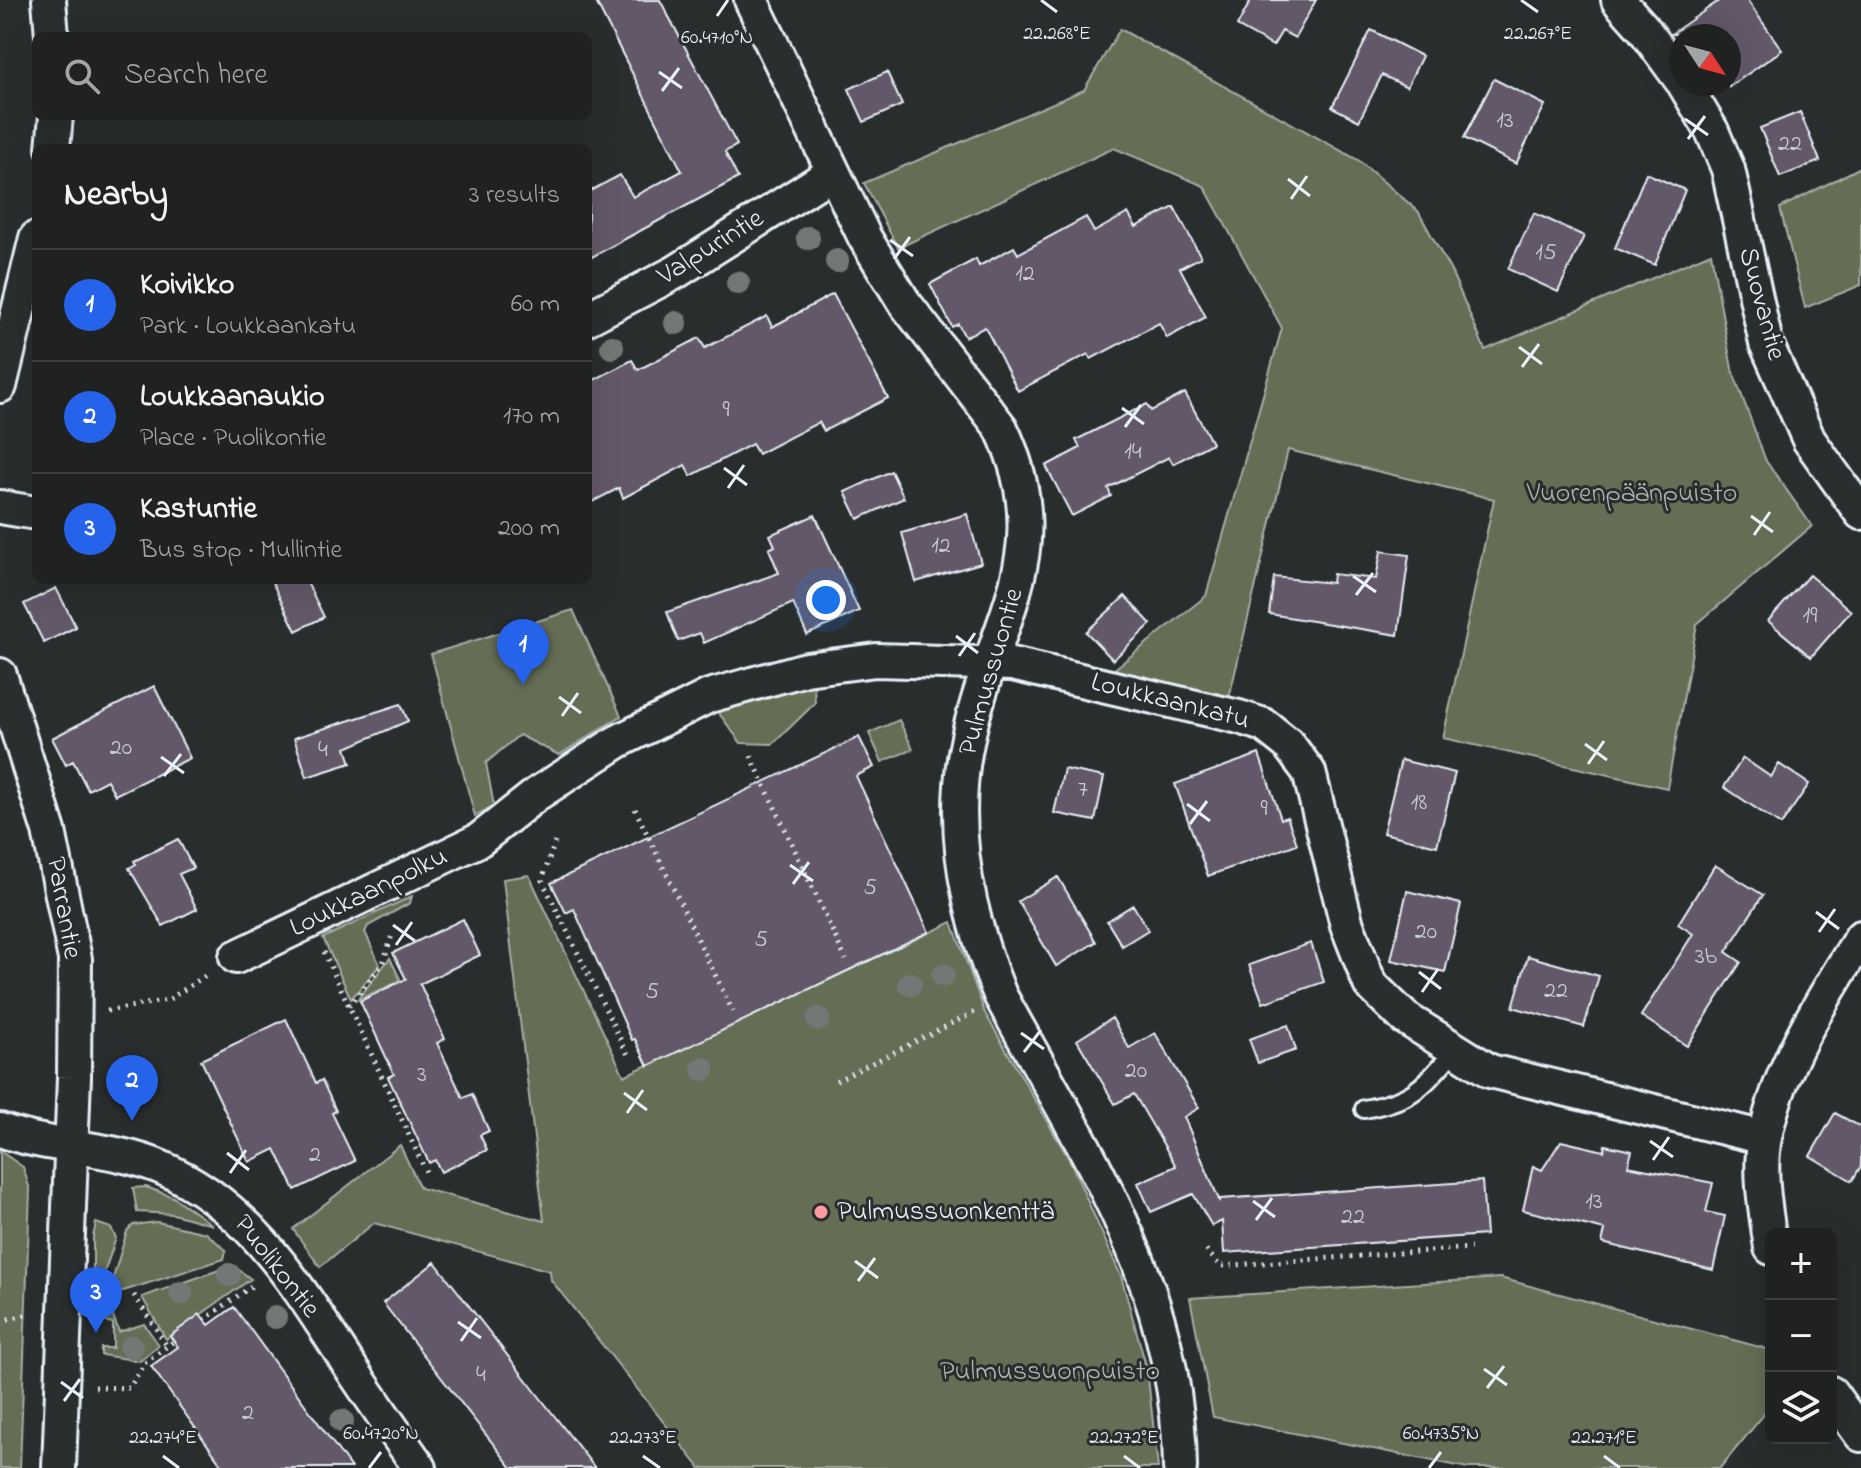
<!DOCTYPE html>
<meta charset="utf-8">
<style>
:root{--surface:#202222;--page:#2d2f2f;--text:#f1f3f6;--muted:#a2a4a5;--line:#3d3f40;--accent:#2563eb}
body{margin:0;font-family:"Indie Flower",sans-serif;background:var(--page);color:var(--text)}
.controls{position:absolute;right:24px;bottom:24px;display:grid;overflow:hidden;border-radius:12px;box-shadow:0 8px 32px #0002}
.controls button{width:72px;height:72px;display:grid;place-items:center;padding:0;border:0;border-bottom:2px solid var(--line);background:var(--surface);color:var(--text);font:40px sans-serif}
.compass{position:absolute;left:1669px;top:24px;width:72px;height:72px;border-radius:50%;background:var(--surface);box-shadow:0 8px 32px #0002;rotate:126deg}
.you{position:absolute;left:826px;top:600px;width:28px;height:28px;margin:-20px;border:6px solid #fff;border-radius:50%;background:#1a73e8;box-shadow:0 0 0 12px #1a73e833}
.badge{display:grid;place-items:center;width:52px;height:52px;border-radius:50%;background:var(--accent);color:#fff;font-size:26px;font-weight:700}
.pin{position:absolute;translate:-50% -66px;filter:drop-shadow(0 2px 4px #0008)}
.pin::after{content:'';position:absolute;top:42px;width:28px;height:24px;background:inherit;clip-path:polygon(0 0,100% 0,50% 100%)}
.list{margin:0;padding:0;list-style:none}
h2{display:flex;justify-content:space-between;align-items:center;height:104px;margin:0;padding:0 32px;font-size:34px}
h2 small{font-size:26px;font-weight:400;color:var(--muted)}
.list li{display:grid;grid-template-columns:52px 1fr auto;gap:24px;align-items:center;box-sizing:border-box;height:112px;padding:0 32px;border-top:2px solid var(--line)}
.list b{display:block;font-size:30px;white-space:nowrap}
.list p{margin:0;font-size:26px;white-space:nowrap;color:var(--muted)}
.list em{font-size:26px;font-style:normal;color:var(--muted)}
.icon{flex:none;width:44px;height:44px;fill:none;stroke:currentColor;stroke-width:2;stroke-linecap:round;stroke-linejoin:round}
.map{position:relative;flex:none;width:1861px;height:1468px;overflow:hidden}
.search{position:absolute;background:var(--surface);box-shadow:0 8px 32px #0002;left:32px;top:32px;width:560px;height:88px;display:flex;align-items:center;gap:20px;box-sizing:border-box;padding:0 28px;border-radius:12px;color:var(--muted);font-size:30px}
.panel{position:absolute;background:var(--surface);box-shadow:0 8px 32px #0002;left:32px;top:144px;width:560px;height:440px;border-radius:12px}
.map>svg:first-child{display:block}
.green{fill:#656d54;stroke:#a6afa6;stroke-width:2}
.building{fill:#635969;stroke:#e8f1f8;stroke-width:2}
.lines{fill:none;stroke-linecap:round;stroke-linejoin:round}
.lane-casing{stroke:#e8f1f8;stroke-width:22}
.street-casing{stroke:#e8f1f8;stroke-width:38}
.path{stroke:#e8f1f8;stroke-width:5;stroke-dasharray:2 6;stroke-linecap:butt}
.lane{stroke:#2a2d2e;stroke-width:16}
.street{stroke:#2a2d2e;stroke-width:32}
.tree{fill:#727874}
.ticks{fill:none;stroke:#e8f1f8;stroke-width:3}
.poi-dot{fill:#ff9aa2;stroke:#2a2d2e;stroke-width:3}
.labels{text-anchor:middle;dominant-baseline:central;stroke-width:6;stroke-linejoin:round;paint-order:stroke}
.number-label{font-size:24px;fill:#c7cbd4}
.street-label{font-size:28px;fill:#e8f1f8;stroke:#2a2d2e}
.park-label{font-size:28px;fill:#adb6ae;stroke:#2a2d2e}
.poi-label{font-size:28px;fill:#e8f1f8;stroke:#2a2d2e;text-anchor:start}
.ticks-label{font-size:20px;text-anchor:middle;fill:#e8f1f8;stroke:#2a2d2e;stroke-width:6;stroke-linejoin:round;paint-order:stroke}
</style>
<div class="map">
<svg width="1861" height="1468" viewBox="0 0 1861 1468">
<rect width="100%" height="100%" fill="#2a2d2e"/>
<filter id="ink" filterUnits="userSpaceOnUse"><feTurbulence type="fractalNoise" baseFrequency=".0125" numOctaves="2"/><feDisplacementMap in="SourceGraphic" scale="16" xChannelSelector="R" yChannelSelector="G"/><feConvolveMatrix kernelMatrix="1 2 1 2 8 2 1 2 1" color-interpolation-filters="sRGB"/></filter>
<g filter="url(#ink)">
<!-- green -->
<path class="green" d="M1120 29 1358 160 1418 211 1452 273 1485 350 1711 253 1732 369 1766 461 1812 526 1697 624 1667 788 1443 738 1494 499 1288 450 1228 702 1112 671 1206 596 1282 328 1204 186 1114 148 898 248 864 183 1084 90Z
M1861 167V285L1805 308 1780 208Z
M573 610 621 716 559 755 519 735 486 763 494 806 475 816 431 654Z
M814 685 815 703 773 744 741 743 718 712Z
M899 720 913 749 882 762 869 733Z
M529 875 624 1076 952 922 985 1013 1070 1161 1121 1276 1147 1369 1158 1468H700L551 1280 550 1271 374 1223 320 1267 293 1229 400 1145 420 1188 544 1221 503 879Z
M412 896 410 903 368 926 365 932 380 965 351 999 323 938Z
M390 958 401 981 357 1000Z
M0 1151 23 1167 30 1190 20 1468H0Z
M146 1187 173 1197 213 1225 173 1214 137 1212 133 1188Z
M157 1222 206 1233 226 1250 224 1259 117 1293 111 1285 127 1231 133 1225Z
M96 1223 111 1228 116 1238 93 1305V1237Z
M219 1270H239L251 1279 166 1339 142 1297Z
M1500 1278 1771 1350V1406L1720 1468H1468L1213 1417 1190 1298Z
M111 1310 119 1332 144 1324 159 1345 140 1361 101 1355V1348H113V1323L102 1321Z"/>
<!-- building -->
<path class="building" d="M595 0H660L737 145 725 152 738 178 588 259V192L620 175 633 197 682 171Z
M1251 0H1316L1295 38 1282 31 1273 46 1237 26Z
M1720 0H1747L1782 50 1729 87V36L1671 34Z
M1371 30 1422 56 1407 87 1382 75 1359 121 1332 107Z
M887 72 902 105 864 122 849 89Z
M1494 79 1545 105 1516 164 1464 138Z
M1800 112 1820 161 1780 177 1760 128Z
M1646 173 1685 190 1655 265 1615 248Z
M1174 207 1201 257 1180 268 1206 317 1167 338 1159 323 1091 359 1088 354 1018 391 985 327 965 337 958 324 952 327 930 284 976 259 979 266 1014 247 1018 254 1086 217 1094 232 1128 213 1136 227Z
M1534 213 1584 236 1558 292 1508 269Z
M833 294 888 398 824 431 819 422 758 454 752 444 691 476 685 465 623 498 619 488 588 504V383L632 360 638 370 699 338 705 348 767 316 772 327Z
M1185 393 1212 443 1173 464 1169 457 1108 488 1111 496 1072 516 1046 466 1080 448 1076 440 1147 404 1151 411Z
M891 471 904 498 858 519 845 492Z
M967 514 981 563 916 582 902 533Z
M815 515 859 611 807 635 793 603 704 643 700 633 678 641 667 612 779 573 769 549 775 546 770 535Z
M1381 551 1409 555 1398 635 1269 614 1274 577 1332 583 1333 574 1376 579Z
M1809 575 1851 611 1811 657 1768 621Z
M271 580H306L324 617 296 631Z
M56 588 76 627 44 643 24 604Z
M1125 596 1151 624 1113 660 1086 632Z
M154 686 190 758 115 795 107 780 88 790 73 761 66 765 52 738Z
M401 704 408 721 346 748 351 763 307 777 294 738Z
M859 737 874 767 856 776 929 932 648 1066 635 1039 632 1040 574 909 566 913 551 883Z
M1259 754 1281 819 1287 817 1297 844 1208 876 1175 784Z
M1743 758 1771 777 1779 764 1809 784 1781 825 1724 787Z
M1401 760 1455 773 1437 846 1383 833Z
M1064 769 1104 777 1095 821 1054 813Z
M178 839 193 868 179 874 197 909 163 926 129 868 136 864 134 861Z
M1715 865 1763 895 1726 952 1741 962 1687 1046 1641 1016 1693 934 1678 924Z
M1058 877 1096 942 1056 966 1018 901Z
M1407 891 1461 904 1445 972 1391 960Z
M1133 905 1148 930 1122 946 1107 921Z
M463 919 480 955 420 984 445 1039 437 1043 463 1098 472 1094 489 1131 480 1135 487 1150 441 1172 435 1160 429 1163 388 1077 394 1074 360 1001 406 979 393 953Z
M1311 943 1324 982 1263 1003 1249 965Z
M1528 956 1599 976 1584 1027 1513 1007Z
M1112 1018 1129 1048 1155 1033 1199 1108 1184 1117 1220 1202V1199L1482 1181 1486 1235 1224 1253 1222 1221 1212 1226 1193 1194 1151 1212 1138 1183 1176 1166 1134 1094 1115 1104 1077 1040Z
M286 1019 316 1083 322 1080 336 1111 332 1113 355 1161 295 1190 275 1149 249 1162 201 1060Z
M1288 1025 1296 1050 1258 1063 1249 1039Z
M1835 1113 1861 1127V1166L1852 1181 1810 1156Z
M1561 1141 1604 1151 1605 1145 1632 1151 1628 1166 1713 1183 1706 1212 1725 1216 1713 1270 1602 1243 1605 1230 1523 1210 1533 1166 1542 1170Z
M435 1262 535 1391 595 1468H512L383 1303Z
M234 1307 351 1468H224L151 1366 178 1347 170 1336 200 1314 209 1325Z"/>
<g class="lines">
<!-- lane casing -->
<g class="lane-casing">
<path id="lane" d="M1364 1109C1415 1100 1422 1087 1456 1049"/>
</g>
<!-- street casing -->
<g class="street-casing">
<path id="street" d="M49 0 52 36
M751 0 865 238 904 302 1001 428C1059 550 995 618 969 733 948 822 966 912 1000 995 1083 1149 1179 1285 1180 1468
M1618 0 1643 28 1681 80
M1684 84 1712 131 1728 169 1766 343 1809 440 1861 513
M53 148 56 116
M588 318 676 272 832 173
M0 386 36 238
M0 507 36 513
M0 675 49 831 75 959 74 1077 59 1468
M236 957 479 840 537 794 617 742 709 696 806 669 876 660 1012 664 1239 717 1264 725 1288 744 1309 772 1347 925 1370 984 1405 1018 1490 1071 1765 1138
M0 1130C54 1149 109 1146 160 1167 249 1204 297 1285 347 1362 371 1398 395 1433 420 1468
M1771 1248C1766 1212 1758 1173 1765 1137 1779 1066 1823 998 1861 937
M1831 1393 1861 1435"/>
</g>
<!-- path -->
<path class="path" d="M751 756 846 960
M635 809 733 1012
M555 842 542 880 630 1059
M324 952 427 1174
M349 1006 383 963 393 932
M107 1011 168 1000 208 974
M836 1081 975 1012
M1206 1250 1220 1266 1471 1248
M134 1295 167 1346
M204 1320 256 1283
M0 1321 30 1314
M95 1387 129 1388 145 1363 174 1341"/>
<!-- lane -->
<use href="#lane" class="lane"/>
<!-- street -->
<use href="#street" class="street"/>
</g>
<!-- trees -->
<g class="tree">
<circle cx="808" cy="238" r="12"/>
<circle cx="837" cy="261" r="12"/>
<circle cx="738" cy="283" r="12"/>
<circle cx="676" cy="323" r="12"/>
<circle cx="612" cy="347" r="12"/>
<circle cx="943" cy="975" r="12"/>
<circle cx="910" cy="984" r="12"/>
<circle cx="818" cy="1019" r="12"/>
<circle cx="703" cy="1069" r="12"/>
<circle cx="229" cy="1275" r="12"/>
<circle cx="181" cy="1293" r="12"/>
<circle cx="275" cy="1317" r="12"/>
<circle cx="131" cy="1347" r="12"/>
<circle cx="342" cy="1421" r="12"/>
</g>
</g>
<!-- ticks -->
<path class="ticks" d="M1041 0 1057 12M1521 0 1538 12M717 16 728 0M659 72 682 88M662 91 679 68M1685 119 1708 135M1688 139 1705 116M1288 179 1310 196M1291 199 1307 176M890 240 913 256M894 259 910 237M1519 347 1542 364M1522 367 1539 344M1122 408 1144 424M1125 427 1141 405M724 468 747 485M728 488 744 465M1751 516 1773 532M1754 535 1770 512M1353 576 1376 592M1356 595 1373 573M956 636 978 653M959 656 975 633M559 697 581 713M562 716 578 693M1585 744 1607 760M161 757 184 773M1588 764 1604 741M164 776 181 754M1187 804 1210 821M1190 824 1207 801M790 865 813 881M793 884 809 862M1816 912 1839 929M393 925 415 941M1819 932 1835 909M396 945 412 922M1419 972 1441 989M1422 992 1438 969M1021 1033 1044 1049M1024 1052 1041 1030M624 1093 647 1110M627 1113 643 1090M1650 1141 1673 1157M227 1153 249 1170M1653 1160 1669 1137M230 1173 246 1150M1253 1201 1275 1217M1256 1220 1272 1198M855 1261 878 1278M858 1281 875 1258M458 1322 481 1338M461 1341 477 1318M1484 1369 1507 1385M61 1382 83 1398M1487 1388 1504 1366M64 1401 80 1379M163 1456 179 1468M643 1456 660 1468M1124 1456 1140 1468M1604 1456 1620 1468M369 1468 381 1452M1429 1468 1441 1452"/>
<!-- markers -->
<circle class="poi-dot" cx="821" cy="1212" r="8"/>
<g class="labels">
<!-- number labels -->
<g class="number-label">
<text x="1505" y="121">13</text>
<text x="1790" y="144">22</text>
<text x="1546" y="253">15</text>
<text x="1025" y="274">12</text>
<text x="726" y="410">9</text>
<text x="1133" y="452">14</text>
<text x="941" y="546">12</text>
<text x="1810" y="616">19</text>
<text x="121" y="748">20</text>
<text x="323" y="750">4</text>
<text x="1083" y="790">7</text>
<text x="1419" y="803">18</text>
<text x="1264" y="809">9</text>
<text x="870" y="888">5</text>
<text x="1426" y="932">20</text>
<text x="761" y="940">5</text>
<text x="1706" y="957">3b</text>
<text x="1556" y="991">22</text>
<text x="652" y="992">5</text>
<text x="1136" y="1071">20</text>
<text x="422" y="1075">3</text>
<text x="315" y="1155">2</text>
<text x="1594" y="1202">13</text>
<text x="1353" y="1217">22</text>
<text x="481" y="1375">4</text>
<text x="248" y="1413">2</text>
</g>
<!-- street labels -->
<g class="street-label">
<text transform="translate(711 248) rotate(-32)">Valpurintie</text>
<text transform="translate(1761 304) rotate(75)">Suovantie</text>
<text transform="translate(992 672) rotate(-74)">Pulmussuontie</text>
<text transform="translate(1170 702) rotate(14)">Loukkaankatu</text>
<text transform="translate(369 893) rotate(-26)">Loukkaanpolku</text>
<text transform="translate(63 908) rotate(80)">Parrantie</text>
<text transform="translate(276 1267) rotate(52)">Puolikontie</text>
</g>
<!-- park labels -->
<g class="park-label">
<text x="1632" y="494">Vuorenpäänpuisto</text>
<text x="1050" y="1372">Pulmussuonpuisto</text>
</g>
<!-- poi labels -->
<g class="poi-label">
<text x="837" y="1212">Pulmussuonkenttä</text>
</g>
</g>
<g class="ticks-label">
<text x="1057" y="39">22.268°E</text>
<text x="1538" y="39">22.267°E</text>
<text x="717" y="43">60.4710°N</text>
<text x="381" y="1439">60.4720°N</text>
<text x="1441" y="1439">60.4735°N</text>
<text x="163" y="1443">22.274°E</text>
<text x="643" y="1443">22.273°E</text>
<text x="1124" y="1443">22.272°E</text>
<text x="1604" y="1443">22.271°E</text>
</g>
</svg>
<div class="controls">
<button>+</button>
<button>−</button>
<button><svg class="icon" aria-label="layers" viewBox="0 0 24 24"><path d="M12 4l9 5-9 5-9-5zM3 14l9 5 9-5"/></svg></button>
</div>
<svg class="compass" viewBox="-18 -18 36 36"><path d="M0-13l5 13h-10z" fill="#e53935"/><path d="M0 13l5-13h-10z" fill="#a2a4a5"/></svg>
<div class="you"></div>
<div class="pin badge" style="left:523px;top:685px">1</div>
<div class="pin badge" style="left:132px;top:1121px">2</div>
<div class="pin badge" style="left:96px;top:1333px">3</div>
<div class="search"><svg class="icon" aria-label="search" viewBox="0 0 24 24"><circle cx="10" cy="10" r="6"/><path d="M15 15l6 6"/></svg>Search here</div>
<section class="panel">
<h2>Nearby<small>3 results</small></h2>
<ul class="list">
<li><span class="badge">1</span><div><b>Koivikko</b><p>Park · Loukkaankatu</p></div><em>60 m</em></li>
<li><span class="badge">2</span><div><b>Loukkaanaukio</b><p>Place · Puolikontie</p></div><em>170 m</em></li>
<li><span class="badge">3</span><div><b>Kastuntie</b><p>Bus stop · Mullintie</p></div><em>200 m</em></li>
</ul>
</section>
</div>
